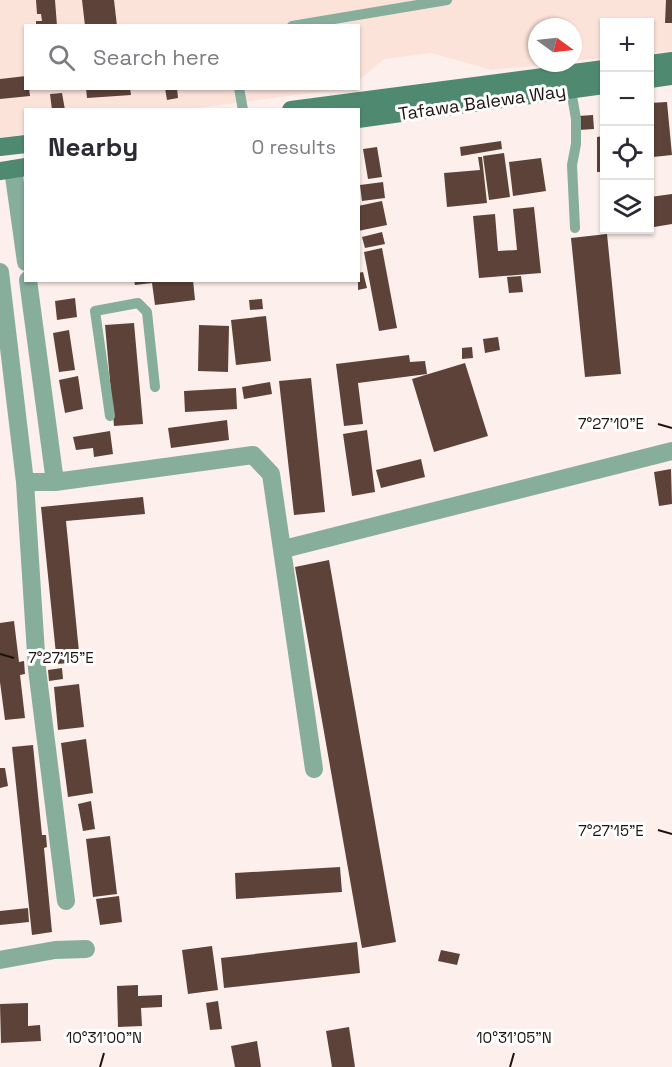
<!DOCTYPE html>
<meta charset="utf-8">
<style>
:root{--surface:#fff;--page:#f7f7f7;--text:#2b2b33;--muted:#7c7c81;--line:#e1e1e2}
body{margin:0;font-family:"Space Grotesk",sans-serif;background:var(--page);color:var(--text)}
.controls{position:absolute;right:18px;top:18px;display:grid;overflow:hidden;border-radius:0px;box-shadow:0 2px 4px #0004}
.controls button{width:54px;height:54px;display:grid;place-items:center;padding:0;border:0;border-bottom:2px solid var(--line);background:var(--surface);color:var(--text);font:30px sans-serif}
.compass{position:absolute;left:528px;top:18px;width:54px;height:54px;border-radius:50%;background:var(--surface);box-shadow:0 2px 4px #0004;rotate:105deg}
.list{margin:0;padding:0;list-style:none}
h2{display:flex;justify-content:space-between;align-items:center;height:78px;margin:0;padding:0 24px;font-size:26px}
h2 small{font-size:20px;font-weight:400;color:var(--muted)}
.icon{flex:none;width:33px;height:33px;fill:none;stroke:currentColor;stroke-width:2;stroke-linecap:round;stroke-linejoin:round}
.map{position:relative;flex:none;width:672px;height:1067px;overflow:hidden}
.search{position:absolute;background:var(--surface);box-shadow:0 2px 4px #0004;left:24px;top:24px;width:336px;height:66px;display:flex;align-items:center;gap:15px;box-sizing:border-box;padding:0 21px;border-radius:0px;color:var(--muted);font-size:22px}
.panel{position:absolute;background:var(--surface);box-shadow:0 2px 4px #0004;left:24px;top:108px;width:336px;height:174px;border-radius:0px}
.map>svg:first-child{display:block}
.built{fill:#fce3da}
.building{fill:#5d4239}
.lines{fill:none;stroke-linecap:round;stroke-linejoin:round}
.lane{stroke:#87ad9b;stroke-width:10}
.street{stroke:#87ad9b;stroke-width:18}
.secondary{stroke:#4f8a70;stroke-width:18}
.ticks{fill:none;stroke:#1d120e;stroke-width:2}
.labels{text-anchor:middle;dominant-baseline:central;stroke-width:6;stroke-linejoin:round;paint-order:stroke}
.street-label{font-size:18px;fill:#1d120e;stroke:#fff}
.ticks-label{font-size:15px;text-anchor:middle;fill:#1d120e;stroke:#fff;stroke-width:6;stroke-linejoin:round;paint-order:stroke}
</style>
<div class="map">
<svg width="672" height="1067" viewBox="0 0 672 1067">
<rect width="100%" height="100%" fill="#fdefeb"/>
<!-- built -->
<path class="built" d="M0 0H672V51L650 53V22H604V58L573 61V27H537V63H559L492 70 431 53 384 59 359 80 358 26H26V88L342 89 190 109 26 110 25 134 0 138Z"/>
<!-- building -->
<path class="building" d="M36 0H55L57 26H36V21H42L41 14H37Z
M82 0H114L117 26H85Z
M666 0H672V23H665Z
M26 76V88H29L30 96 0 99V79Z
M86 88H130L131 95 87 98Z
M165 88H177L178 98 167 100Z
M62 93 65 110H52L50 94Z
M667 102 672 155 653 157 650 103Z
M593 115 594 129 579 130 578 116Z
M604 136V172H597V137Z
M501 141 502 149 461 156 460 147Z
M377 147 382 177 368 179 363 149Z
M504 153 510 197 489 200 483 156Z
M478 157H482L487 203 447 207 444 173 480 170Z
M541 158 546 191 513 196 509 162Z
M383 182 385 198 362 201 360 185Z
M672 194V224L654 227 650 197Z
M382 201 387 225 358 231V206Z
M534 207 541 273 479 278 473 216 495 214 498 251 517 250 513 209Z
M382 232 385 244 365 248 362 237Z
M607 234 621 374 585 377 571 238Z
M382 248 397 328 379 331 364 252Z
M363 272 367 288 358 290V273Z
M521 276 523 292 509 293 507 277Z
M134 280H193L195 300 155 305 152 283 135 285Z
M75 298 77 317 57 320 55 301Z
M262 299 263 309 250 310 249 300Z
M266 316 271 361 236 365 231 320Z
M134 323 143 424 114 426 105 325Z
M199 325 229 326 228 372 198 371Z
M69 330 75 370 59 372 53 333Z
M498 337 500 350 485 353 483 339Z
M472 347 473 358 462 359V348Z
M409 355 410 362 425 361 427 374 358 383 363 424 344 426 336 364Z
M465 363 488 436 434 452 412 379Z
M78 376 83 409 65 413 59 380Z
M311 378 325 512 294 515 279 381Z
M270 382 272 394 244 399 242 387Z
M236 388 237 409 185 412 184 391Z
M227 420 229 440 171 448 168 428Z
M367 430 375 492 352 496 343 434Z
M110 431 113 454 94 457 93 448 76 450 73 437Z
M421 459 425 477 381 488 376 470Z
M671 469 672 504 659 506 654 472Z
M143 497 145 514 66 521 80 662 57 664 41 507Z
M329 560 396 942 362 948 295 567Z
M14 621 19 662 24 661 25 674 20 675 25 718 5 720 0 682V623Z
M62 668 63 679 49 681 48 670Z
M79 684 84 727 58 730 54 687Z
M86 739 93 793 68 797 61 743Z
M33 745 42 835H46L47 847 44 848 52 932 32 935 12 747Z
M0 768H5L8 786 0 788Z
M91 801 95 829 83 831 78 804Z
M110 836 117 894 93 897 86 839Z
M340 867 342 892 236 899 235 873Z
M119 896 122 922 100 925 96 899Z
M28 908 29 922 0 925V911Z
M357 942 360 973 224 988 221 958Z
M212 946 218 990 188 994 182 950Z
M441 950 460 954 457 965 438 961Z
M138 985V996L162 995V1007L141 1008 142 1026 118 1027 117 986Z
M218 1001 222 1029 210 1030 206 1003Z
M28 1003V1026L40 1025 41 1041 1 1043 0 1004Z
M349 1027 355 1067H332L326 1031Z
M257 1041 261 1067H235L231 1046Z"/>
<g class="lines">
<!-- lane -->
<path class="lane" d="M292 26 447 0
M239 88 243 110
M571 90 576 119V144L572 165 575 228
M110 416 95 311 138 303 147 312 155 387"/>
<!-- street -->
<path class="street" d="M13 169 26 262
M0 272 25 482 37 669 66 901
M28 280 55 482
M25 482H55L253 455 271 474 314 769
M284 549 672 451
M0 960 55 950 86 949"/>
<!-- secondary -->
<path class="secondary" d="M650 64 672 61
M650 79 672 76
M291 110 604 69
M358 119 604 85
M0 147 26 144
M0 171 26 167"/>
</g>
<!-- ticks -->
<path class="ticks" d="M658 424 672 428M0 654 14 658M658 830 672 834M100 1067 104 1053M510 1067 514 1053"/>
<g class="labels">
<!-- street labels -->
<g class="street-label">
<text transform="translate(482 102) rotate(-8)">Tafawa Balewa Way</text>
</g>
</g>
<g class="ticks-label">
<text x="611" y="429">7°27'10"E</text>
<text x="61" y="663">7°27'15"E</text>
<text x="611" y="836">7°27'15"E</text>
<text x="104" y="1043">10°31'00"N</text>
<text x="514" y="1043">10°31'05"N</text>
</g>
</svg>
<div class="controls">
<button>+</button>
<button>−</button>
<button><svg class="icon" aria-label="locate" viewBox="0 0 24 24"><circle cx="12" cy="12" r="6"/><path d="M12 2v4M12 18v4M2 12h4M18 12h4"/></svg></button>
<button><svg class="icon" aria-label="layers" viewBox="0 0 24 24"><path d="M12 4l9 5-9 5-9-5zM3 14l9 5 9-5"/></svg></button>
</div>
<svg class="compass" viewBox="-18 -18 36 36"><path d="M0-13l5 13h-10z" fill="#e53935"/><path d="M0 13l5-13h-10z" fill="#7c7c81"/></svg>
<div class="search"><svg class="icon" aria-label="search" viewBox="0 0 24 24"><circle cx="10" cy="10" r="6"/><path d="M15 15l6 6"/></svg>Search here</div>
<section class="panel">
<h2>Nearby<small>0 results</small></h2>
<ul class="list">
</ul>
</section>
</div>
